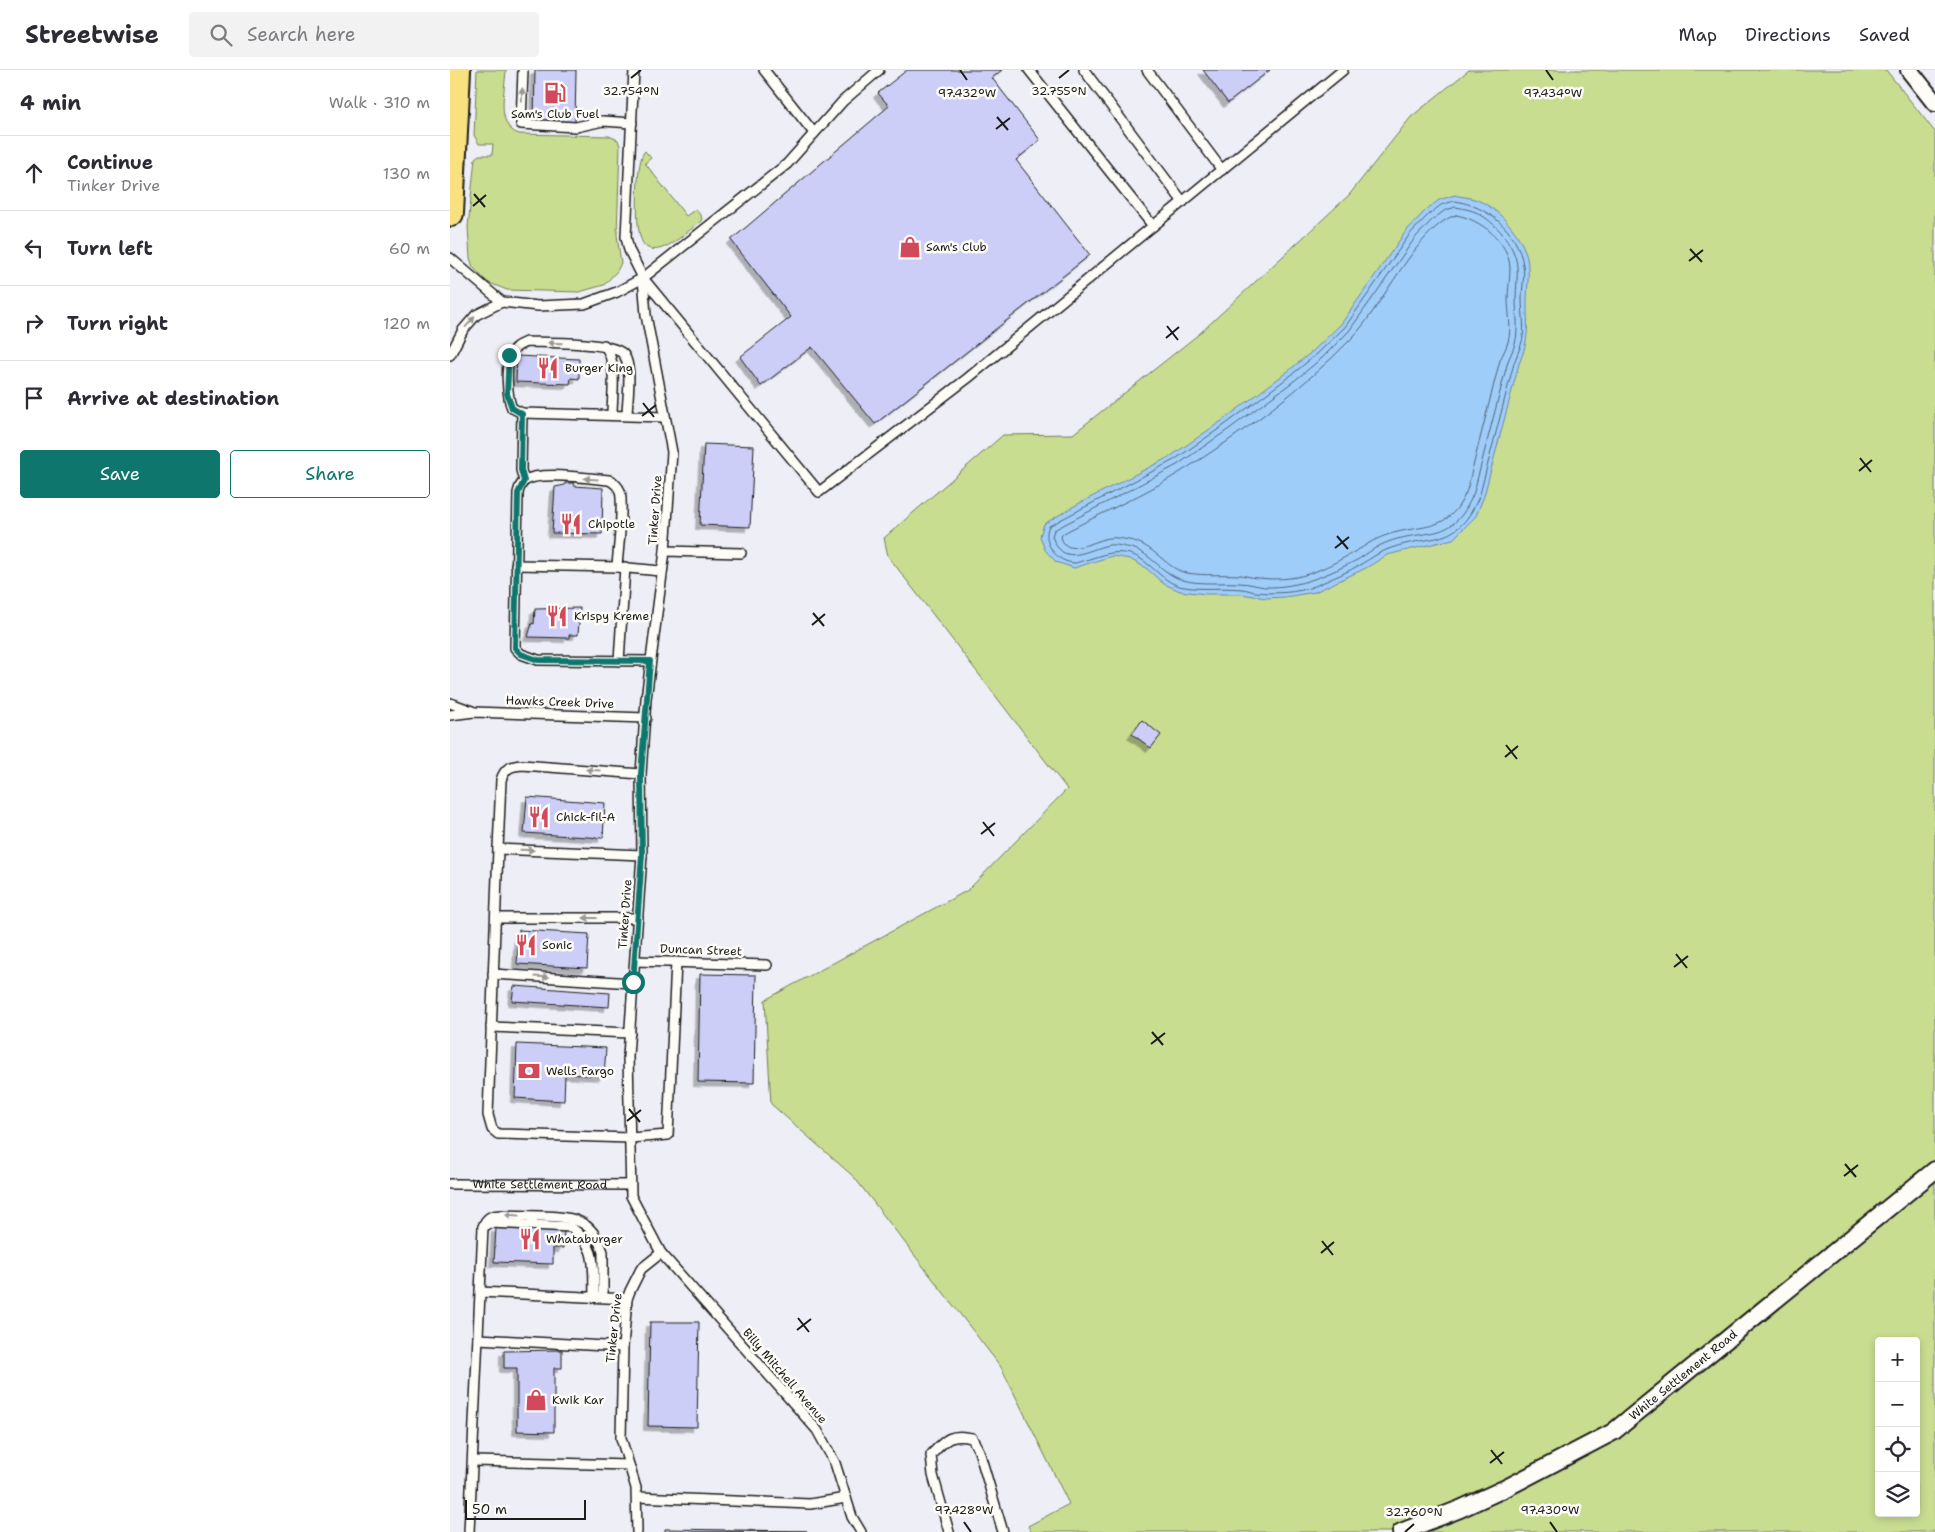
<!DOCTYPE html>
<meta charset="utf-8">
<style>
:root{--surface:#fff;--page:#f2f2f3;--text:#2b2b33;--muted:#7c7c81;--line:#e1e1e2;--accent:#0f766e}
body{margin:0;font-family:"Shantell Sans",sans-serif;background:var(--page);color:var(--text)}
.controls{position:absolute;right:15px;bottom:15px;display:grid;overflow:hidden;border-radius:5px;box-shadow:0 2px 8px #0003}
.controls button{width:45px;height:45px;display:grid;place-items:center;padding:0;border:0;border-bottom:1px solid var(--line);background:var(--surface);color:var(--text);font:25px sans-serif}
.scale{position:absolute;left:15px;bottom:12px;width:121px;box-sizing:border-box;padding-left:5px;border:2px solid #1c1c1c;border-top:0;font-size:14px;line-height:18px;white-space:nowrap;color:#1c1c1c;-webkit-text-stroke:4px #fdfcf7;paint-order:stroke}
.stop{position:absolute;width:15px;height:15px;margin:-11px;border:4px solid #0f766e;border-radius:50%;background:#fff}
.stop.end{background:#0f766e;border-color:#fff;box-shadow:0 1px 5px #0008}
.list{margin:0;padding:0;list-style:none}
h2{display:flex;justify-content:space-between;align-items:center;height:65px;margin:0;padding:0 20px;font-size:21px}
h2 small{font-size:16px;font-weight:400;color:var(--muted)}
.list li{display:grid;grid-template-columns:32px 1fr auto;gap:15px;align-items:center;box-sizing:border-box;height:75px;padding:0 20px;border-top:1px solid var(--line)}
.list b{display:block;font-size:19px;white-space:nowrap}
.list p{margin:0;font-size:16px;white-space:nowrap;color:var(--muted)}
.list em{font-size:16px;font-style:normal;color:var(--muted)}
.actions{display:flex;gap:10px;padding:15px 20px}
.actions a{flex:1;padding:11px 0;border:1px solid var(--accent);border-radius:5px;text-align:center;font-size:18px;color:var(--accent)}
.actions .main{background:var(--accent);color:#fff}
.icon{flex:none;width:28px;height:28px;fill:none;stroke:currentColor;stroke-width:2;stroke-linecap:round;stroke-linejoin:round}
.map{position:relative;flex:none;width:1485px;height:1462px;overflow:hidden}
header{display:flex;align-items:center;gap:30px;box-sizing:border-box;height:70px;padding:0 25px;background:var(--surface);border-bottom:1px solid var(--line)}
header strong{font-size:24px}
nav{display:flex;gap:28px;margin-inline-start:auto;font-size:18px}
.search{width:350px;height:45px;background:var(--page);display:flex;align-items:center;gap:12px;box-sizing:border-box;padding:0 18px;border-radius:5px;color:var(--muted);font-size:19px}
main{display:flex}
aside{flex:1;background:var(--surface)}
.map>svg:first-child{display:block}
.green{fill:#c9dd91;stroke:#727c56;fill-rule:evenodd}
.water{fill:#9fcdfa;stroke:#6b86a1}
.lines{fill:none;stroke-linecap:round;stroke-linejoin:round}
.shore{stroke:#506375;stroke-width:1}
.building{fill:#cccef7;stroke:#1c1c1c;filter:url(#shadow)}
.lane-casing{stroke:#1c1c1c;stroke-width:12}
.street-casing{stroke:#1c1c1c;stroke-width:20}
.primary-casing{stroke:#1c1c1c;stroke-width:30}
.lane{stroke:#fdfcf7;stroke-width:9}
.street{stroke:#fdfcf7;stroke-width:16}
.primary{stroke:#fae180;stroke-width:26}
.oneway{fill:#989794}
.route{stroke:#0f766e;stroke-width:6}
.ticks{fill:none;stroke:#1c1c1c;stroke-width:2}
.labels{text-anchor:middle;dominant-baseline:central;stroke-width:5;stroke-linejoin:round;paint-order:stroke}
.poi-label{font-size:12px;fill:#1c1c1c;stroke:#fdfcf7;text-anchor:start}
.street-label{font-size:12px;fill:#1c1c1c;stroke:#fdfcf7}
.ticks-label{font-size:12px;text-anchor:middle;fill:#1c1c1c;stroke:#fdfcf7;stroke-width:5;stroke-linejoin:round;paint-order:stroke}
</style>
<header>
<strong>Streetwise</strong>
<div class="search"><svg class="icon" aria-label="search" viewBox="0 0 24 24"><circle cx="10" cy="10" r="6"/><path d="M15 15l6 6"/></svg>Search here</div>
<nav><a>Map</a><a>Directions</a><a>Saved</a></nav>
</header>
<main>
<aside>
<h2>4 min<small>Walk · 310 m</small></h2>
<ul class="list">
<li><svg class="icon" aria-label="ahead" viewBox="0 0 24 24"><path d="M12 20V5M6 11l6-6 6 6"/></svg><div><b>Continue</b><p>Tinker Drive</p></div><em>130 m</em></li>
<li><svg class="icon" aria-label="left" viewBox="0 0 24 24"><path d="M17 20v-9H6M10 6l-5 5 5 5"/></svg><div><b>Turn left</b></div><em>60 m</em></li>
<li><svg class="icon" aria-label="right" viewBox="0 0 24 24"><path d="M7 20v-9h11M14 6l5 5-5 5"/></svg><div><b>Turn right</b></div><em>120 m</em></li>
<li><svg class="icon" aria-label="arrive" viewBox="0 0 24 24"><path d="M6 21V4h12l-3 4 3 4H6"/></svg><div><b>Arrive at destination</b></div></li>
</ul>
<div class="actions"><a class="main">Save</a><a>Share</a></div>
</aside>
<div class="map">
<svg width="1485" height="1462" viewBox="0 0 1485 1462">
<defs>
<filter id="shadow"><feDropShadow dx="-4.5" dy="4.5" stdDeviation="0" flood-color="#0004"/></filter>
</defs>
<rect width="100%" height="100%" fill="#eeeef7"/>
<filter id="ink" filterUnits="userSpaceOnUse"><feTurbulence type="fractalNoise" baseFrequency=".02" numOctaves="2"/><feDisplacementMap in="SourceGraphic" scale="10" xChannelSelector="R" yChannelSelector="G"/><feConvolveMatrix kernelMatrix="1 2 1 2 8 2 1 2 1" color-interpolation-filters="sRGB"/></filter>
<g filter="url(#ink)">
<!-- green -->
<path class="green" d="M27 0H56C55 21 45 56 69 64L159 66 168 70 170 76 167 165 171 193 167 201 154 215 129 222 57 220 37 212 23 197 20 188 18 157 25 88 29 85H42L43 74H29L24 65Z
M1019 0H1436L1485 62V1462H581L578 1456 619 1434 551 1297 404 1107 321 1034 315 930 518 820 617 719 438 486 434 468 553 365 623 364 749 264 899 125 961 47ZM1429 1271H1466V1443H1429Z
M195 81 201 88 195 93 236 146 246 139 252 148 251 151C239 160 213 186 198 178 192 175 190 167 189 161 186 148 186 88 195 81Z"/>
<!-- water -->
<path class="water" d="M1005 125C1011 127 1018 127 1024 129 1048 136 1078 170 1078 197 1079 208 1077 220 1077 231 1077 259 1080 267 1069 294L1034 426 1026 446 1003 469 937 485 916 498 865 522 835 527 816 528 791 524H756L730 521 714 514 696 498 680 489 662 486 624 498 606 492 595 480 590 466 594 454 626 435 721 386 773 350 837 302 864 280 891 254 956 161 975 141 989 130Z"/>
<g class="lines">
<!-- shore -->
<path class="shore" d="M1005 131C1037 136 1068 160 1073 195 1075 205 1072 218 1072 229 1072 244 1076 261 1071 275 1069 281 1066 287 1064 293L1030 424C1007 481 981 462 936 480 928 483 920 489 913 493 898 502 881 509 865 516 848 523 824 524 805 522 800 521 796 519 791 519 772 517 753 520 734 517 712 514 701 490 680 484 662 480 653 485 636 490 633 490 628 493 625 493 607 493 591 472 599 456L724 390 776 354 840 306 867 284 895 257 960 164 978 145 991 135Z
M1006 137C1015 139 1024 140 1031 145 1048 155 1066 177 1067 197 1068 207 1066 218 1066 228 1066 243 1069 259 1065 274 1063 280 1060 286 1058 291L1024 422C1002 478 974 455 931 475 923 479 916 484 909 489 879 504 850 518 815 517 807 516 798 513 789 513 771 512 750 515 733 510 713 505 702 484 682 478 675 477 666 474 659 475 637 479 613 499 602 466L604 460 727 395 779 359 844 311 872 288 899 261 965 168 982 150 994 141Z
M1006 145C1030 149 1059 171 1060 198 1060 208 1058 219 1058 229 1058 243 1062 258 1058 272 1056 278 1053 284 1050 290L1017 420C997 468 969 451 929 468 921 471 914 477 906 481 892 489 874 499 858 504 843 509 825 510 809 508 803 508 797 506 791 505 773 504 755 506 737 503 717 500 704 474 679 470 673 469 666 467 660 468 646 469 615 490 611 466L614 463C653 442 694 425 732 401 791 364 853 319 902 268 931 239 968 156 1006 145Z"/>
</g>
<!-- building -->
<path class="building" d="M85 0H126L125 53 84 52Z
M457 0H552L542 8 590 70 566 90 640 185 425 354 362 277 311 316 290 287 341 247 281 170 439 36 428 23Z
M753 0H820L778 33Z
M67 286 129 289V309L121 308 120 314 66 312Z
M254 374 304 376 300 457 250 455Z
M115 413H123L124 416 153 418 152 464 102 463 105 417 115 415Z
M130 538 128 565H119V568L78 567 82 553 84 554 85 539Z
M692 650 711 665 701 678 682 664Z
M77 727 155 733 153 768 74 763Z
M69 860 139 864 137 898 67 894Z
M250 904 306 905 304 1013 248 1012Z
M64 916 160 923 159 937 62 931Z
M67 974 156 978 154 1006 115 1004 114 1031 65 1028Z
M46 1158 114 1160 113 1178H103V1194L44 1192Z
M200 1252H249L247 1357 198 1356Z
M112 1280V1298H104V1362L67 1361V1298H54V1281Z
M215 1459 357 1461 215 1462Z"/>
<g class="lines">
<!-- lane casing -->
<g class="lane-casing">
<g id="lane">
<path d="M73 0 71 54 126 57 153 51 182 53"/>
<path d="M184 0 176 167 179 180 193 208 369 422 518 308 893 0"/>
<path d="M314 0 364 63"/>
<path d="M579 0 703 156"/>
<path d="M634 0 733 132"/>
<path d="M697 0 772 100"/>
<path d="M0 188 52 232"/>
<path d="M193 208 196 245 222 382 215 481 196 629 191 704 192 785 178 986 181 1126 211 1183 367 1360 385 1393 402 1447 411 1462"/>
<path d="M154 275C168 290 162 326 162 345"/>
<path d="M0 285 13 260 26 245 52 232 88 236 134 234 167 222 193 208 337 94 393 31 429 0"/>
<path d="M72 343 71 400 74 411"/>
<path d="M177 346C177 330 183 298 174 285 164 271 95 273 76 272 69 275 64 277 61 284 55 293 57 328 62 338L72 343 215 347"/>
<path d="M215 481 291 483"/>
<path d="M66 495 167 497"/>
<path d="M169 591 175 497"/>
<path d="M200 591 88 590 71 584 65 578 68 423C69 418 71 413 76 410 90 401 140 408 159 410 163 412 168 416 170 421 174 435 168 480 167 497L211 501"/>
<path d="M0 633 22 641"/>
<path d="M0 645 24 642 196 648"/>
<path d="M191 704 72 695C60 696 55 698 51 710L48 779 192 785"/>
<path d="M48 779 38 1045 42 1059 48 1064 180 1068 218 1065 226 892"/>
<path d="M46 848H188"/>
<path d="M185 891 317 895"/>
<path d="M43 904 183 913"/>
<path d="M41 957 180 963"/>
<path id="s1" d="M0 1114 180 1115"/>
<path d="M33 1157 40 1153 121 1157C148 1177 143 1196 144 1227"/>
<path d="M30 1222 177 1229"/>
<path d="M28 1269 173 1277"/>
<path d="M23 1391 179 1395"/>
<path d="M187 1427 360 1434 396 1428"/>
<path d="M19 1462 33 1157C36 1147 42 1145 52 1145 71 1146 115 1144 130 1152 143 1158 149 1170 153 1182V1227"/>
<path d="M187 1462 186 1418 171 1368 173 1277 177 1229 180 1221 191 1199 211 1183"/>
<path d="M499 1462 483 1405 481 1385C495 1370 500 1363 522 1368L529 1381 553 1462"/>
</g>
</g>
<!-- street casing -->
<g class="street-casing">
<g id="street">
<path d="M1459 0 1485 33"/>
<path id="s2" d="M951 1462 1010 1439 1058 1417 1163 1362 1485 1100"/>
</g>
</g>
<!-- primary casing -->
<g class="primary-casing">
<path id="primary" d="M0 143 7 0"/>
</g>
<!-- lane -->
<use href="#lane" class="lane"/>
<!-- street -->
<use href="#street" class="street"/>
<!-- primary -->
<use href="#primary" class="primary"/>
</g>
<!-- one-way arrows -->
<defs><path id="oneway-solid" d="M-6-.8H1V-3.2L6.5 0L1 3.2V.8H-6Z" transform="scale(1.25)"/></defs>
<g class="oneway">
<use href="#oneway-solid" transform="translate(72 25) rotate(-88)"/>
<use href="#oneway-solid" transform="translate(20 252) rotate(-48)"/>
<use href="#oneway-solid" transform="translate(105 273) rotate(-178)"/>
<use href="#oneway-solid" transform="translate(141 409) rotate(-176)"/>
<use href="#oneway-solid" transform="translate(143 700) rotate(-176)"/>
<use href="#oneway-solid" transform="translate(77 780) rotate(2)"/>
<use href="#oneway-solid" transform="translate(140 848) rotate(180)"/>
<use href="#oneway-solid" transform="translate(92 907) rotate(3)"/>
<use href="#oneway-solid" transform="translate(62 1145) rotate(-177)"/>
</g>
</g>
<g class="lines" filter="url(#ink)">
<!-- route -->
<path class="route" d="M59 285 57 324 62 338 72 344 71 400 74 411 68 423 65 578 71 584 88 590 200 591 191 704 192 785 183 912"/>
</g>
<!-- ticks -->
<path class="ticks" d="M510 0 517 10M1096 0 1103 10M181 8 191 0M609 8 619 0M547 47 558 60M546 59 560 48M24 124 35 137M23 136 36 125M1240 179 1252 192M1239 191 1253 180M717 256 728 270M716 268 729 257M193 333 204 347M192 346 206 335M1410 388 1421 402M1409 401 1422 390M887 466 898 479M885 478 899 467M363 543 374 556M362 555 375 544M1056 675 1067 689M1055 687 1068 676M533 752 544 766M531 764 545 753M1226 884 1237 898M1224 897 1238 886M702 962 713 975M701 974 715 963M179 1039 190 1052M177 1051 191 1040M1395 1094 1406 1107M1394 1106 1408 1095M872 1171 883 1185M871 1183 884 1172M348 1248 359 1262M347 1260 361 1249M1041 1380 1052 1394M1040 1393 1054 1382M514 1452 521 1462M1100 1452 1107 1462M955 1462 964 1454"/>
<!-- icons -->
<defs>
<g id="fuel-bare" transform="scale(1.725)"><path d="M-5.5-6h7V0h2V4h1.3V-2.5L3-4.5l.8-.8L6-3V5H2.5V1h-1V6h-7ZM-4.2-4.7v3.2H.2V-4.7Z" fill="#d1495b" stroke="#fdfcf7" stroke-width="2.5" paint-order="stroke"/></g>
<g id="shop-bare" transform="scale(1.725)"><path d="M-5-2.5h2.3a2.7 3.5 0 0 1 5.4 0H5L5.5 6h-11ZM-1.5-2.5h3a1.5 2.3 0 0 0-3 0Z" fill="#d1495b" stroke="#fdfcf7" stroke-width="2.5" paint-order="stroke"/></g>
<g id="restaurant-bare" transform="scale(1.725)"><path d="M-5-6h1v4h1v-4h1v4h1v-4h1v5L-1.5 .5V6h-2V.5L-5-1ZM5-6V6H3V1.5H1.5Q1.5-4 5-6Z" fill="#d1495b" stroke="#fdfcf7" stroke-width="2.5" paint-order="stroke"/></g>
<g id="bank-bare" transform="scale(1.725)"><path d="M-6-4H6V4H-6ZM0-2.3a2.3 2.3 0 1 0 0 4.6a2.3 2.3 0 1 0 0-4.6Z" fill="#d1495b" stroke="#fdfcf7" stroke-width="2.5" paint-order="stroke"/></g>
</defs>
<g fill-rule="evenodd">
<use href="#fuel-bare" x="105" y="23"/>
<use href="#shop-bare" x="460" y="177"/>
<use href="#restaurant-bare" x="98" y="298"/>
<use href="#restaurant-bare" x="121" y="454"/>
<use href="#restaurant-bare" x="107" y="546"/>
<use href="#restaurant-bare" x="89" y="747"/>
<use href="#restaurant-bare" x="76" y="875"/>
<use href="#bank-bare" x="79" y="1001"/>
<use href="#restaurant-bare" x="80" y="1169"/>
<use href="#shop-bare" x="86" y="1330"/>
</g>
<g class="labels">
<!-- poi labels -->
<g class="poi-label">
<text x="105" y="44" text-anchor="middle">Sam's Club Fuel</text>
<text x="476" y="177">Sam's Club</text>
<text x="115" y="298">Burger King</text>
<text x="138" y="454">Chipotle</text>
<text x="124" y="546">Krispy Kreme</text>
<text x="106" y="747">Chick-fil-A</text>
<text x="92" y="875">Sonic</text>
<text x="96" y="1001">Wells Fargo</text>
<text x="96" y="1169">Whataburger</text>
<text x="102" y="1330">Kwik Kar</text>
</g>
<!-- street labels -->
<g class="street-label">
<text transform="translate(205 440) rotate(-86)">Tinker Drive</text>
<text transform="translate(110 632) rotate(2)">Hawks Creek Drive</text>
<text transform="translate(175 844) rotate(-86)">Tinker Drive</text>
<text transform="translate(251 880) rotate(2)">Duncan Street</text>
<text stroke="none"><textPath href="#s1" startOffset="90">White Settlement Road</textPath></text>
<text transform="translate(164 1258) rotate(-84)">Tinker Drive</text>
<text stroke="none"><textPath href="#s2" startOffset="325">White Settlement Road</textPath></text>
<text transform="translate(335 1306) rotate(49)">Billy Mitchell Avenue</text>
</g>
</g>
<g class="ticks-label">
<text x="181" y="25">32.754°N</text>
<text x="609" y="25">32.755°N</text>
<text x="517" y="27">97.432°W</text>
<text x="1103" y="27">97.434°W</text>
<text x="514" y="1444">97.428°W</text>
<text x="1100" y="1444">97.430°W</text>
<text x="964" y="1446">32.760°N</text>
</g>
</svg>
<div class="controls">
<button>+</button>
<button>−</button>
<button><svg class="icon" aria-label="locate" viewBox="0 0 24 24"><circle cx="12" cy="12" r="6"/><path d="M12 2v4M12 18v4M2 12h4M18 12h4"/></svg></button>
<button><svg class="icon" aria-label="layers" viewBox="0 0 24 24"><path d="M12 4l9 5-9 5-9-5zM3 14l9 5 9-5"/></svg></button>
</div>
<div class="scale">50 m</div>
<div class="stop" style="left:183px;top:912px"></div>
<div class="stop end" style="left:59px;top:285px"></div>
</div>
</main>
